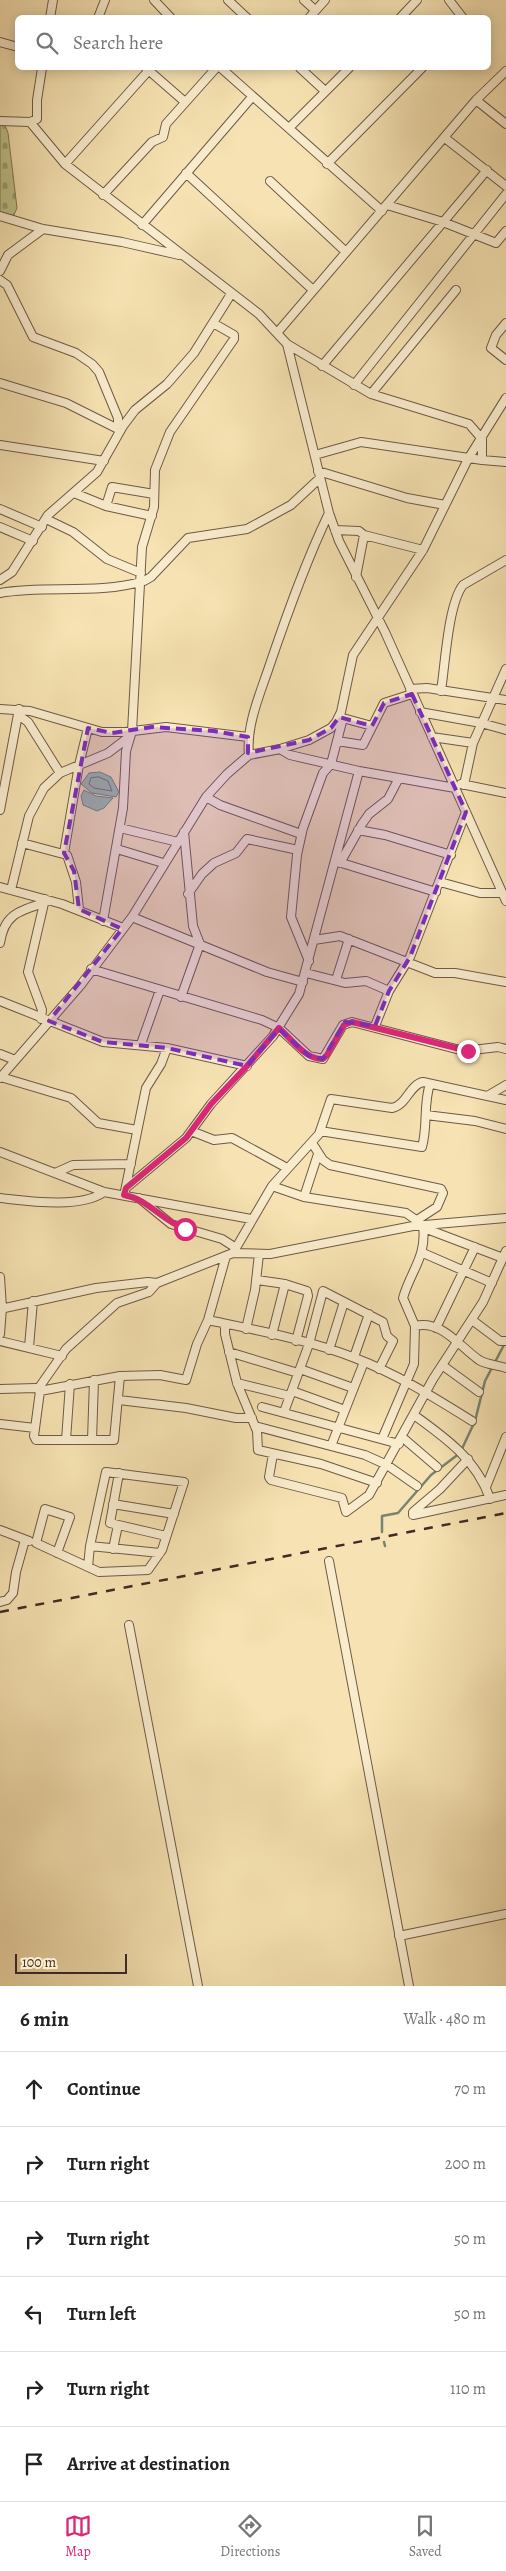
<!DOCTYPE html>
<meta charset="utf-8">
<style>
:root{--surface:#fff;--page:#f6f6f6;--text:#222;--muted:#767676;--line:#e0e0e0;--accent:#db2777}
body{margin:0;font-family:Alegreya,serif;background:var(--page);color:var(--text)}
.scale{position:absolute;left:15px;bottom:12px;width:112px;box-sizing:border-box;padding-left:5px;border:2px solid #402c24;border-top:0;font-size:14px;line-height:18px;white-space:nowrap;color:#402c24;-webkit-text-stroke:4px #f9eccd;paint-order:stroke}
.stop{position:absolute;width:15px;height:15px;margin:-11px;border:4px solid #db2777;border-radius:50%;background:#fff}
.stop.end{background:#db2777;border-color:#fff;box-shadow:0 1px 5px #0008}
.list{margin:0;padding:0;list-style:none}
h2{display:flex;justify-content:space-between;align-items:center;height:65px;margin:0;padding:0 20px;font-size:21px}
h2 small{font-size:16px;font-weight:400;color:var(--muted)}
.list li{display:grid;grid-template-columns:32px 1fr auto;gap:15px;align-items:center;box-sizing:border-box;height:75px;padding:0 20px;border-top:1px solid var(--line)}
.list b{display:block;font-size:19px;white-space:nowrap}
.list em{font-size:16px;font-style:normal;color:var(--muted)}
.icon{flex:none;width:28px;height:28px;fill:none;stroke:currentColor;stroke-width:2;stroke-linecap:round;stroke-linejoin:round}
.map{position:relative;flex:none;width:506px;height:1986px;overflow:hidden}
.search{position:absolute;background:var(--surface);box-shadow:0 2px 12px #0003;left:15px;right:15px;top:15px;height:55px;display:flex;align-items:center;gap:12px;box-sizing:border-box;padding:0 18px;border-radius:8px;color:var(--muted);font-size:19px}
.sheet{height:515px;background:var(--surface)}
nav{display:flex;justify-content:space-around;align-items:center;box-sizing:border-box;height:70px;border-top:1px solid var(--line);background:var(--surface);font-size:14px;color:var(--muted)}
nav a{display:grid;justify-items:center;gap:2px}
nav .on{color:var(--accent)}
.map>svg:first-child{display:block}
.cemetery{fill:url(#cemetery-stones);stroke:#7f7857}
.water{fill:#9dbea8;stroke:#788473}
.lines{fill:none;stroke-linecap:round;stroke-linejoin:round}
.shore{stroke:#6e7566;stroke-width:1}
.stream{stroke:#788473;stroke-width:2.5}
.minor-casing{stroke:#6e5a48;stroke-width:10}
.minor{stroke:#f9eccd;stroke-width:8}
.rail{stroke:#402c24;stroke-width:2.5;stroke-dasharray:9 9;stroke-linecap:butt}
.route{stroke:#db2777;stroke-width:6}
.marked{fill:#7b2cbf;fill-opacity:0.2;stroke:#7b2cbf;stroke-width:4;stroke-dasharray:10 6;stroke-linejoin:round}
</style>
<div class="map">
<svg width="506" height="1986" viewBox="0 0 506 1986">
<defs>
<pattern id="cemetery-stones" width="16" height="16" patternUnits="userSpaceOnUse" patternTransform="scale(1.25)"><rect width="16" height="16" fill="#bec38a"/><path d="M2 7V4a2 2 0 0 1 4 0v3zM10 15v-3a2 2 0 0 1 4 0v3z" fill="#9c9f71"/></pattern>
</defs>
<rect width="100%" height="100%" fill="#f6e2b2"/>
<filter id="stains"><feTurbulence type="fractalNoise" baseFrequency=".004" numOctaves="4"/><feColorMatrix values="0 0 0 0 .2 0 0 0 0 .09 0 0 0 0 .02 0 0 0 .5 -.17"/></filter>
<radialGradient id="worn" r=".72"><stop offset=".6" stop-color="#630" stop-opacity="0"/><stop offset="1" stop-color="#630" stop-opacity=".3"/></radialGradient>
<!-- cemetery -->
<path class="cemetery" d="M0 124 5 125 8 133 17 208 13 217 0 212Z"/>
<!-- water -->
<path class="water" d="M100 772 111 777 119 792 116 797 92 793 81 784 89 773Z
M84 790 96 796 113 798 104 808 97 811 83 805 81 796Z"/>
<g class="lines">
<!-- shore -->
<path class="shore" d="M99 777 108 781 112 791 94 788 89 784 91 778Z"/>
<!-- stream -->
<path class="stream" d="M382 1532V1516L398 1513 431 1475 460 1453 475 1421 485 1381 505 1343
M384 1542 385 1546"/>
<!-- minor casing -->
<g class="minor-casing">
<path id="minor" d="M154 0 171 18
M228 0 247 18
M304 0 315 10
M449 0 463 18
M50 18 53 0
M98 18 105 0
M309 18 325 0
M400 18 417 0
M0 42 18 47
M42 68 37 100V119L30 122 65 164 259 314 287 344 329 513 339 541 385 632 506 901
M146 68 185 102
M221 68 382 211
M300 68 325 91
M476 100 506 124
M0 121 30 122
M289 128 349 68
M445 138 506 186
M65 164 149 70
M327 164 422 68
M186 173 313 290
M270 181 346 252
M103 195 152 142 163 137 166 124 216 68
M387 205 443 222 496 243 506 231
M0 216 43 229 122 242 179 255
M142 225 252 97
M0 271 8 255 43 229
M0 280 7 285 33 337 76 353 92 364 99 372 118 418V429
M506 323 496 335 491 348 506 360
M277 333 476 100 506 71
M287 344 371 394 469 424 482 439V460L506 462
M322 366 487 170
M0 383 66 403 120 430
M354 385 506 194
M371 394 456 290
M0 445 104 461
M315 455 361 442 482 460
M318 471 407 498 445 505
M74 493 106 506 152 516
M106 506 112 487 154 494
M0 509 42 527
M46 519 73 532 107 559 141 573
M0 527 33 541
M335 530 359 531 364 535 423 550
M356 577 364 535
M0 580 12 572 48 515 97 472 123 426 135 410 167 384 194 353 231 294
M0 593C47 585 97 595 144 581L151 577 188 538 247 529 291 505 320 478
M410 689 427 688 506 700
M441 691C445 666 448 604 463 585L506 560
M0 709 30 711 102 732H125L166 727 248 737
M420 712 481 723 506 730
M18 715 28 722 60 773
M339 717 372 726
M432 737 473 743
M337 741 363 745 384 703 412 694
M280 749 290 755 359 771 455 788
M249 755C246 727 259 696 268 670 286 617 305 563 329 513
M461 784 506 793
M464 785 473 743 506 669
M206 797 220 805 301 834
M0 810 19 709
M120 828 178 842
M358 830 385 835 451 855
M22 843 67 855 76 882 79 909
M117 849 163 863
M64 853 79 765 88 728
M335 861 436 892
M340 863 362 824 369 814 388 799 399 778
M440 882 480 893H502
M0 887 62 904 123 928
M11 890 29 816 44 788 60 773 108 753 129 737
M188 894 202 874 214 863 236 853 247 839 298 850
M132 917 267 972 303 982
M103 921 123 808 126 751 132 731 142 547 154 507 155 470 170 432 234 339V335L213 323
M314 940 340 936 435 973H455L506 982
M0 943C4 915 18 911 44 903
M309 961 291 917 297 855 303 828 323 773 331 764 343 718
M91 969 262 1020 279 1028 309 1056 323 1059 343 1025 352 1022 464 1051 498 1047 506 1049
M306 973 345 983 366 981 389 991
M336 980 349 939
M181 997 200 944 193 926 184 832
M0 1001 103 1042 167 1048 247 1066
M41 1019 42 1010 28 972 45 899
M375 1026 389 991 410 957 466 812
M141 1044 160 990
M0 1054 15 1060
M1 1077 71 1098 98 1123 137 1130
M0 1078 80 986 132 917 206 797 227 774 249 755 280 749 309 740 331 728 336 722 341 712 353 655 423 550 468 459 506 398
M489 1095 506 1085
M426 1115 475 1121 506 1129
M191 1131 214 1140 232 1138 287 1168
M320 1131 422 1147C428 1126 423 1104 430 1084
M312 1143 323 1160 330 1165 441 1189 443 1193 437 1207 417 1220
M0 1152 104 1192 251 1219
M55 1173 73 1165 131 1164
M272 1186 304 1197 406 1213 423 1225C427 1257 411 1270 403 1298L415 1326 414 1364 382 1439
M126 1188 186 1138 211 1104 273 1036 299 994 359 771
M125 1191 146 1088 161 1064 167 1048
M304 1197 318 1154
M0 1198C28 1201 80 1209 104 1192
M139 1198 171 1224 222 1239 236 1248
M424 1228 503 1258
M233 1253 272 1186 319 1134 331 1099 392 1108C407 1105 409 1085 423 1082L506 1100
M423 1253 492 1283
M0 1277 2 1308 0 1334
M257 1280 285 1284 307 1291 308 1296 296 1341
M0 1309 96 1288 148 1282 157 1283 233 1253 270 1254 413 1226 506 1218
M208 1320C256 1330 310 1340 355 1358 397 1374 435 1398 472 1421
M472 1320 500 1341H506
M225 1324V1334L237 1383 257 1431 258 1450 321 1464 377 1483
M415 1326C441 1319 460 1347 479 1360 487 1365 498 1365 506 1368
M436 1328 475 1247
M246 1329 255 1290 259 1254
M272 1335 285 1284
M0 1341 62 1356
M29 1347 33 1301
M329 1350 344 1302
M229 1352 298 1373
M354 1357 369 1314
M442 1365 479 1392
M300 1369 353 1388
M237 1383 290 1396
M0 1389 36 1388 40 1391 120 1376 160 1375 186 1380 197 1344 208 1320 226 1256
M38 1389 66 1349 117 1303 149 1292 157 1283
M40 1391 34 1436 36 1440H114L120 1376
M292 1391 345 1410
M119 1400 186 1408 236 1418H252
M262 1407 399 1444
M284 1412 309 1344 323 1291 383 1322 387 1336 393 1341 379 1369
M414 1415C446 1438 477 1460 490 1499
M0 1424 35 1428
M255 1426 365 1455 387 1465 417 1486
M402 1437 437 1467
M66 1440 70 1384
M92 1440 94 1380
M331 1446 364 1362
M273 1454 269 1477 271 1480 342 1498 346 1512 369 1495 433 1379 483 1302 506 1251
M468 1459 440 1489 413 1512V1515L506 1495
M119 1473 110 1523 166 1536
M486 1487 506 1437
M113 1504 174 1514
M0 1530 29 1541
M90 1546 160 1553
M113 1549 118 1525
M57 1553 70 1517 45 1509 36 1543 99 1572 148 1570 162 1550 184 1482 106 1472 90 1546 88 1567
M329 1561 409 1986
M0 1602 7 1600 13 1593 16 1572 25 1540
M129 1625 198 1986
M399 1936 506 1914"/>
</g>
<!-- minor -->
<use href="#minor" class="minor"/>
<!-- rail -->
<path class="rail" d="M0 1612 506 1513"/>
</g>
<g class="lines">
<!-- route -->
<path class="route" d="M185 1229C161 1220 148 1199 124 1195L126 1188 186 1138 211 1104 247 1066 279 1028C291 1039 306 1060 323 1059L327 1055 344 1025 352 1022 468 1051"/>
</g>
<!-- marked area -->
<path class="marked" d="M412 694 466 812 410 957 389 991 375 1026 345 1022 323 1059 309 1056 279 1029 247 1066 167 1048 103 1042 49 1021 122 929 79 909 74 871 64 853 88 728 112 733 152 727 214 731 248 737V753L309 740 331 728 339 717 372 726 384 703Z"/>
<rect width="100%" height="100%" filter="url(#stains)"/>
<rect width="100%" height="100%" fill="url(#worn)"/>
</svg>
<div class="scale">100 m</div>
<div class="stop" style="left:185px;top:1229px"></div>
<div class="stop end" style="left:468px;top:1051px"></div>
<div class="search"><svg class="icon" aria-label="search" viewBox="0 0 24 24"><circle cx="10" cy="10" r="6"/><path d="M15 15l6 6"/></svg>Search here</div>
</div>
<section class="sheet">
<h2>6 min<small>Walk · 480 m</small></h2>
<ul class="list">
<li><svg class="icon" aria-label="ahead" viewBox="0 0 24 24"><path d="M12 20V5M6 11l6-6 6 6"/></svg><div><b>Continue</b></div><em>70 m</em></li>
<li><svg class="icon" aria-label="right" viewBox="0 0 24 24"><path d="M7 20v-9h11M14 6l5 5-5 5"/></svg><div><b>Turn right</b></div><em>200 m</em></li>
<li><svg class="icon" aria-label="right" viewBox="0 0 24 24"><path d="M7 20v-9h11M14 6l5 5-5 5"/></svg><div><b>Turn right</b></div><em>50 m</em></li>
<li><svg class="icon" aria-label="left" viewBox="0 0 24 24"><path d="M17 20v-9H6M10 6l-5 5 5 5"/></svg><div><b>Turn left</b></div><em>50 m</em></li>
<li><svg class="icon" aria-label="right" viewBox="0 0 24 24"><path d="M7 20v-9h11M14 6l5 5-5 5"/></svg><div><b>Turn right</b></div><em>110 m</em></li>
<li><svg class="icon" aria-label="arrive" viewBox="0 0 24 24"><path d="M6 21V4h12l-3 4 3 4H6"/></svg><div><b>Arrive at destination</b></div></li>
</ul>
</section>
<nav>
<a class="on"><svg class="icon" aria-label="map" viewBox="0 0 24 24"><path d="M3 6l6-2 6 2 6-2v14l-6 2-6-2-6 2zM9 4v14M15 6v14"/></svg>Map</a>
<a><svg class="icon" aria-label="directions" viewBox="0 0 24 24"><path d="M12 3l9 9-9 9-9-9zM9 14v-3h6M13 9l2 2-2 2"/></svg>Directions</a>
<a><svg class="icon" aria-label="saved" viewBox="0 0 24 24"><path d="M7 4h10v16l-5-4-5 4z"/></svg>Saved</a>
</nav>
